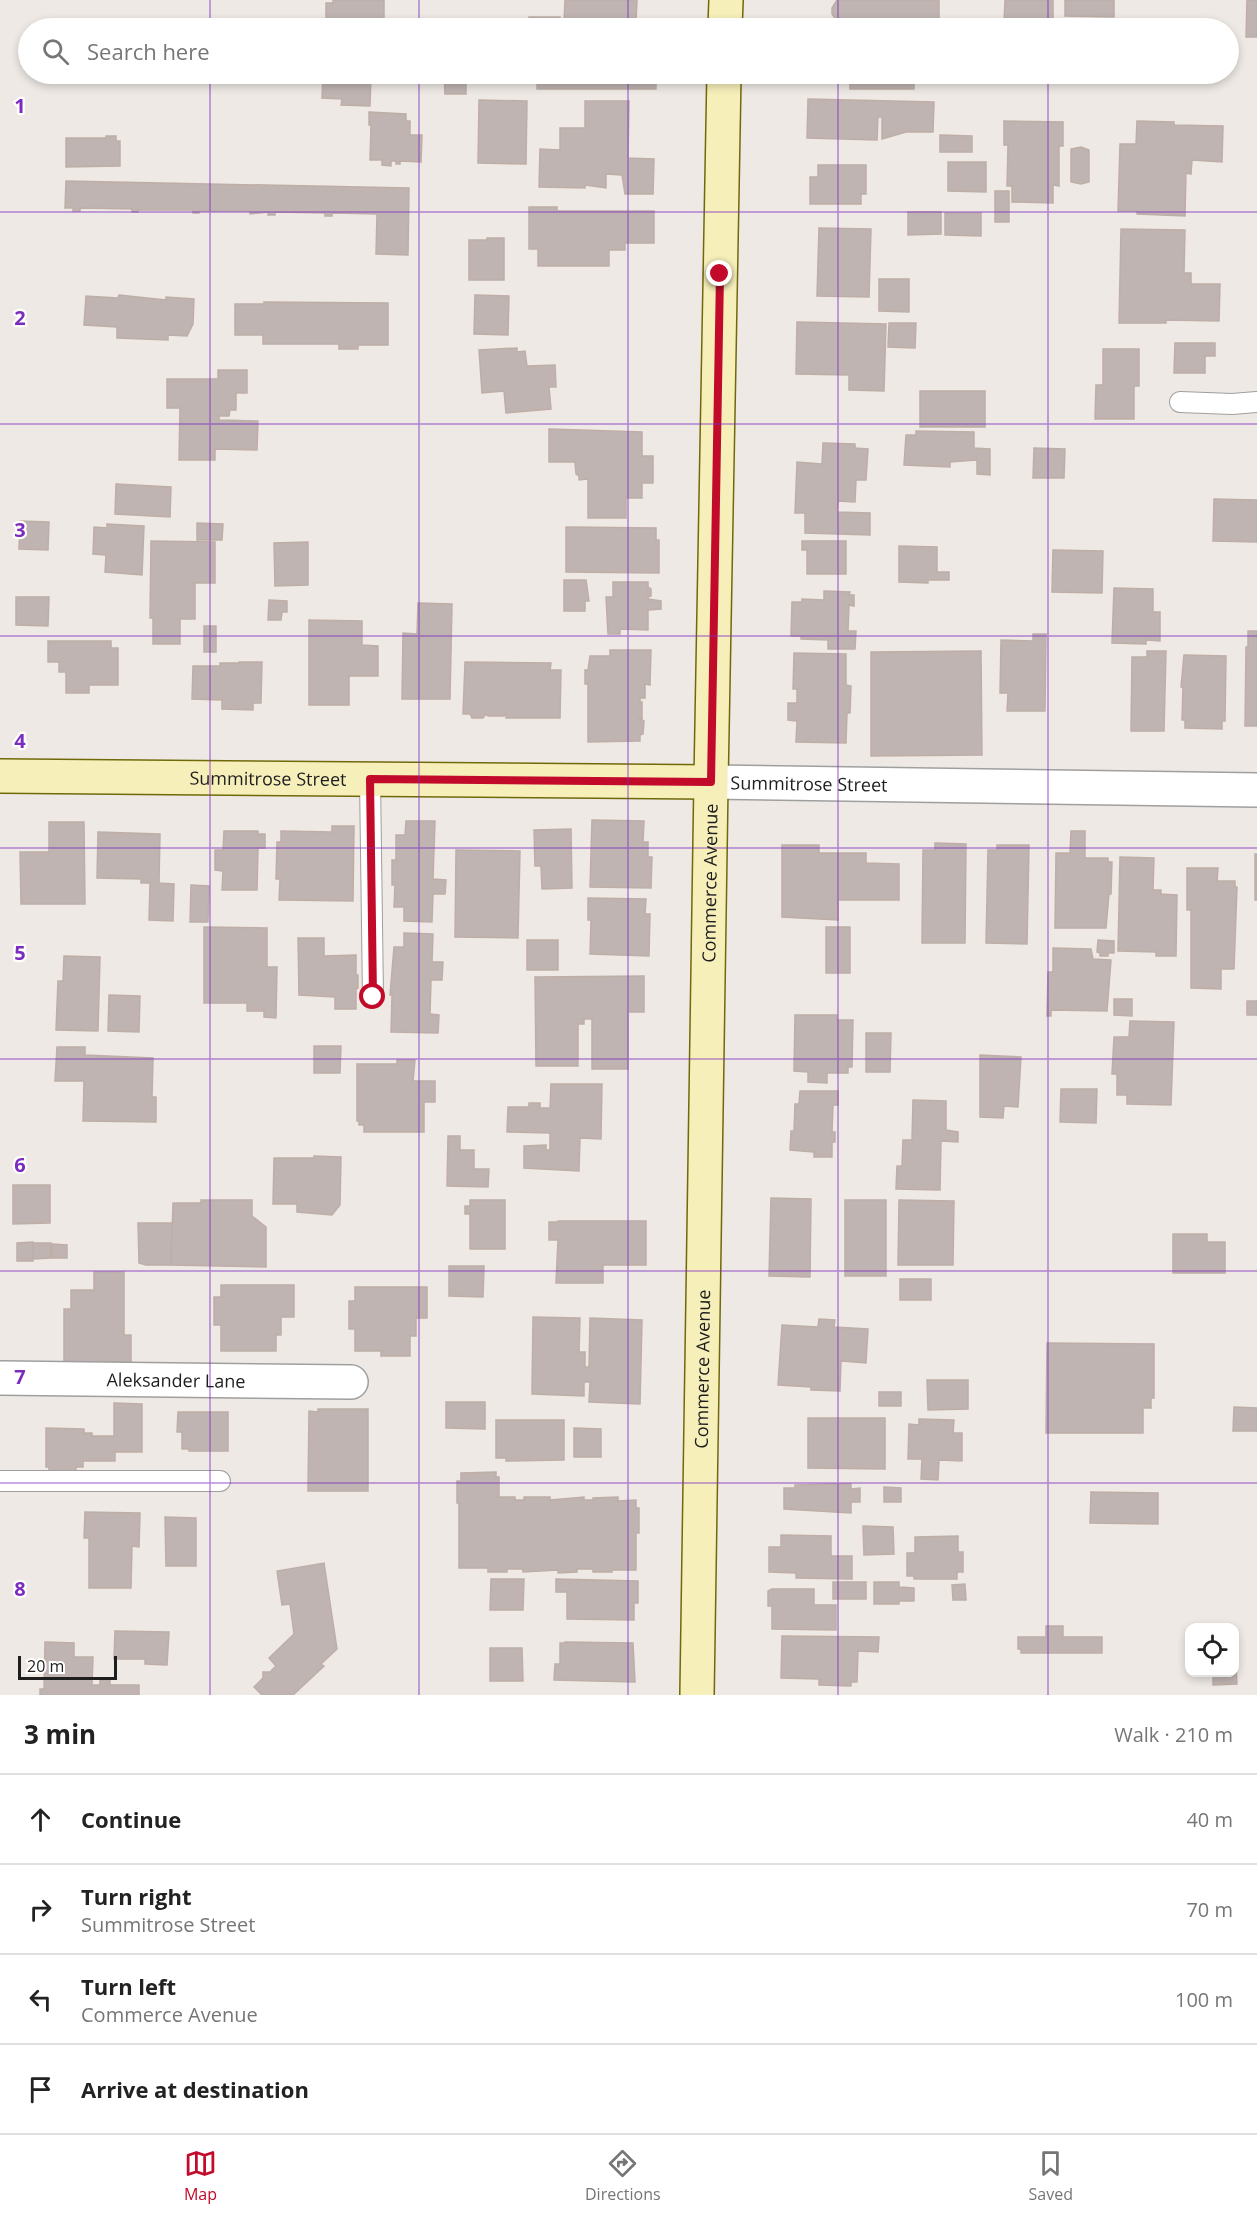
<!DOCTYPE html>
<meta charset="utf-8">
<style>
:root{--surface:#fff;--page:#f2f2f2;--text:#222;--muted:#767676;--line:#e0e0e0;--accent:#c20a2a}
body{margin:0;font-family:"Open Sans",sans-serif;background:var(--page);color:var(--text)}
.controls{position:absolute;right:18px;bottom:18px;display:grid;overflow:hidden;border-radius:12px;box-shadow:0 3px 9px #0003}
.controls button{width:54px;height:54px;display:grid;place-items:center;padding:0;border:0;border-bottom:2px solid var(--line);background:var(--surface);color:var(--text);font:30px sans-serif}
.scale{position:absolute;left:18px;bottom:15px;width:99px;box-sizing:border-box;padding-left:6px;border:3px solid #1e1e1e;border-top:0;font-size:16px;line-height:21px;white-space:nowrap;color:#1e1e1e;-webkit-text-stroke:4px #fff;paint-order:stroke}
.stop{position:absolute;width:18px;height:18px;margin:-14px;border:4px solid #c20a2a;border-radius:50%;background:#fff}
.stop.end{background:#c20a2a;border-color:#fff;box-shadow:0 2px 6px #0008}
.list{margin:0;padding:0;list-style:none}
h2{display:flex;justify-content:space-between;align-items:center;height:78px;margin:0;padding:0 24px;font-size:26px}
h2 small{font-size:20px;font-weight:400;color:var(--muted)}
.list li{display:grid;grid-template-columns:39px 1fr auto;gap:18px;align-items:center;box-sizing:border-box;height:90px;padding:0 24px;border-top:2px solid var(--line)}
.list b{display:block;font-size:22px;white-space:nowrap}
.list p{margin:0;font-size:20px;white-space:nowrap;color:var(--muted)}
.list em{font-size:20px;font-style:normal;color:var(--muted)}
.icon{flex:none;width:33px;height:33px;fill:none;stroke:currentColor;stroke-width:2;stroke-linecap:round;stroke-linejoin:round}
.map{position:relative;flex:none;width:1257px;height:1695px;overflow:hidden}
.search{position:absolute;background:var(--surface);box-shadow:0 3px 9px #0003;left:18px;right:18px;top:18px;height:66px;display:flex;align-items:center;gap:15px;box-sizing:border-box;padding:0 21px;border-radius:33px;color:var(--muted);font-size:22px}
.sheet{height:438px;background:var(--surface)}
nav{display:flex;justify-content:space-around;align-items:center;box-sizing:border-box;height:84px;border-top:2px solid var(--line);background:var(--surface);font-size:16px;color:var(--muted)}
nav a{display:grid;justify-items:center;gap:3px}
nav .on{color:var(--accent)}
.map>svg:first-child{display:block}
.building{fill:#bfb4b1;stroke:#bfaea7;stroke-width:1.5}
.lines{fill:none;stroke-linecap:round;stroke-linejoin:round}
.lane-casing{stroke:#9f9f9f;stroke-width:22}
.street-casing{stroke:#9f9f9f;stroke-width:36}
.secondary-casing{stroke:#70690a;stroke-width:36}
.lane{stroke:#fff;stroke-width:20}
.street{stroke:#fff;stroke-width:33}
.secondary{stroke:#f6efba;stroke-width:33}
.route{stroke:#c20a2a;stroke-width:8}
.grid{fill:none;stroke:#7b2cbf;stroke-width:1.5;stroke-opacity:0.55}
.labels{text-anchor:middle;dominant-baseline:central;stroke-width:4.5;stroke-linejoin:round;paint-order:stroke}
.street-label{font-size:18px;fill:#1e1e1e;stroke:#fff}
.grid-label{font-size:20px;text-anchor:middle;font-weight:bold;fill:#7b2cbf;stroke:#fff;stroke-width:4.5;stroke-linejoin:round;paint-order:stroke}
</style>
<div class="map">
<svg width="1257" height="1695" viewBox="0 0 1257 1695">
<rect width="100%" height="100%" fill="#eee9e4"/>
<!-- building -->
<path class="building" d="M333 0H384V28H331V20H326V3H333Z
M565 0H637L636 23 564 22Z
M837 0H939V20H917L921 25V28H841V26H837V21L832 14V8Z
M1005 0H1053V23H1047V28H1007V22H1004Z
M1065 0H1114V17L1065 16Z
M1247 0H1257V37H1246Z
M529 17H560V28H529Z
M323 74H371L370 106 341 105 342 99 322 98Z
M444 74H466V94H445Z
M535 74H656V89H537V83H535Z
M850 74H914V89H850Z
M808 99 934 102 933 132H906L882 139V117H878L877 140 807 138Z
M479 100 527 101 526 164 478 163Z
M585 101H629L628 158 654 159 653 194H625L622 175 606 174V188L585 185V188L539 187 540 149 560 150V128H585Z
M369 112 406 114V121H410V135H422L421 162 400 161V164H396V161H391V166L382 165V160H370L371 125H369Z
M1004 121 1063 122V146H1059V186L1053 185V203L1012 202V186H1007L1008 145H1004Z
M1137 121 1174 122V125L1223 126 1222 162 1192 160 1191 174 1186 173 1185 216 1137 214V211H1118L1120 144H1136Z
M940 135 972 136V152H940Z
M106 136H116V141H120V166L66 167V138H106Z
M1081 147 1089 150V182L1081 184 1071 182V149Z
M948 162H986V192L948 191Z
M818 165H866V194H861V204H810V177H818Z
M66 181 409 188 408 255 376 254 377 214 332 213V216H325V213L275 212V215H268V212L250 214V211H199V213H193V210H138V212H132V209L80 208V211H73V208H65Z
M995 191H1009V222H995Z
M529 207H557V211H654V243H625V250H609V266H538V249H529Z
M908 212H941V234L908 235Z
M945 213H981V236L945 235Z
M819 228 871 229 869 297 817 296Z
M1121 229 1185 230 1184 273H1191V284H1220L1219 321 1166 320V323H1119Z
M487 238H504V280H469V240H487Z
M879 279H909V312L879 311Z
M119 295 166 300V297L194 299 193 324 187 336 168 335V340L117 338V327L84 325 86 296 118 298Z
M475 295 509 296 508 335 474 334Z
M264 302 388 303V345H358V349H339V344H263V335H235V304H264Z
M797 322 886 324 884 391 849 390V375L796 374Z
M889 323H916L915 348 888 347Z
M1175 343H1215V356H1205V373H1174Z
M517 348V352L525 351 527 366 555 365 556 387H549L551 409 506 413 504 391 482 393 479 350Z
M1103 349H1139V386H1134V419H1095L1096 385H1103Z
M218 370H247V393H236V410H230L229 416H219V420L258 421 257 450 215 449V460H179L180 408H167V379H218Z
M920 391H985V427H920Z
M549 429 642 432V456H653V483H642V498H626V518H588V479L579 480V476L576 474 575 462H549Z
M916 431 974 432V448L990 449V475L977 474V460L950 462V467L904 465 906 435H916Z
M823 443 855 444V448L868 449 866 480H856L855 502 838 501 837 512 870 513V535L805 533V513H795L797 462 822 464Z
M1034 448 1065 449 1064 478H1033Z
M116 484 171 487 170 517 115 514Z
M1214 499 1257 500V542L1213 541Z
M20 521 49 522 48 550 19 549Z
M197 523 223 524 222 540H197Z
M107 524 144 526 142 575 105 572 106 555 93 554 94 527 107 528Z
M566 527 656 528V540H659V573L566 572Z
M151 541 215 542V583H195V619H180V644H153V618H150Z
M802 541H846V574H807V550H802Z
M308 542V585L275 586 274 543Z
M899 546 937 547V572H949V580H928V583L899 582Z
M1053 550 1103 551 1102 593 1052 592Z
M564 580H586L589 601H585V611H564Z
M613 582H648V587L651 589V596L648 597V599L661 601V609L648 610V630L620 629V634H608L606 597H613Z
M1114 588 1153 589V612H1160V641L1146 640V644L1112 643Z
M824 591 850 592 849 595H854V606L849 605 848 631H856L855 649H828V640L801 639V636H791L792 602H802V599L824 600Z
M16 597H49L48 626 16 625Z
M269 600 287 601V612H282L281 620H268Z
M418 603 452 604 450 699H402L403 633 417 634Z
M309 620 362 621V645L378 646V676H349V705H309Z
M204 626H216V652H204Z
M1248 631H1257V726H1245L1246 647H1248Z
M1033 634H1046L1045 711H1007L1008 693H1000L1001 640 1033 641Z
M48 641H111V648H118V685H89V693H66V672H59V662H48Z
M610 650H651L650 685 645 684V698H640V702H642V718H639L644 721 643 734 640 735V741L588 742V684H585V670H588L590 656H610Z
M981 651 982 755 871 756V652Z
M1147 651H1166L1164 731H1131L1132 657H1147Z
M794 653 846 654V685L851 686 850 713H847L846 743 796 742 797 721 788 720V703H797V689H793Z
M1184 655 1226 656 1225 721H1222V729L1185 728V720H1182L1183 687H1181Z
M239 662H262L261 703H253V710L222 709V700L192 699 193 666H220V663H239Z
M465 662 551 663 550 670H561L560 718H506V714L504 716H488L486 714 483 718H472L470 714H463Z
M592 820 644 821 643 842H648V857H652L651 888 590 887Z
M406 821H435L433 879 446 880 445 894H433L432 922 404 921V907H394L395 885H392V860H396V835H405Z
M49 822H84L85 904H21L20 852H49Z
M332 826H354L353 901 279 900 280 879H276L277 842H281V831L332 832Z
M571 829 572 888 542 889 541 866H535L534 830Z
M224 831H258V834H265V848H258L257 890H222L223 871 215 870V850H223Z
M1071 831H1085V858H1108V862H1112L1111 894H1109L1106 928H1055L1056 853H1070Z
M98 832 160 834 159 883 174 884 173 921 149 920 150 883H141V879L97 878Z
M935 843 966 844 965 943H922L923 850H935Z
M782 845H819V853H866V863L899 864V900H838V920L782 917Z
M997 845H1029L1027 944 986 943 988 850H997Z
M456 850 520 851 518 938 455 937Z
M1255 854H1257V900H1255Z
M1120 857 1154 858 1153 890H1161V894L1177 895 1176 956H1156V952L1118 951Z
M1187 868H1218L1217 881H1235V887H1237L1234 969H1221V989L1191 988V910H1187Z
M191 885 209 886 208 922H190Z
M588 898 646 899 645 914H650L649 956 590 954 591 920H588Z
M204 927 267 928V967H277L276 1018 264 1017V1011H247V1003H204Z
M826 927H850V973H826Z
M404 933 433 934 432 962H443L442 980H431L430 1014 439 1015 438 1033 391 1032 392 995H390L394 947H404Z
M298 938H324V956L356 955V975H358V988L356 989V1009H335V997L299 995Z
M527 940H558V970H527Z
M1098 940 1114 941V953H1108V956H1100V953L1097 952Z
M1053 948 1091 949 1093 959 1111 960 1107 1011 1051 1010V1016H1047L1048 972H1053Z
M64 956 100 957 98 1031 56 1030 58 981H63Z
M644 976V1012H628V1069H592V1019H584V1024H578V1066H536L535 977Z
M109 995 140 996 139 1032 108 1031Z
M1114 999H1132V1016L1114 1015Z
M1247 1001H1257V1015H1247Z
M795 1015H837V1020H853L852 1067H848V1073H827V1083L808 1082V1072L794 1071Z
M1130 1021 1174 1022 1171 1105 1127 1104V1095H1117V1074H1112L1114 1037H1129Z
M866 1033H891L890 1072H866Z
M314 1046H341L340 1073H314Z
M57 1047H85V1055L153 1058 152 1097H156V1122L83 1121 84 1081H55Z
M980 1055 1021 1057 1018 1107 1004 1106 1003 1118 980 1117Z
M397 1060H415L413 1081H435V1102H424V1132H364V1125H359V1121H357V1064H397Z
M551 1084H602L601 1139 580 1138 579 1171 524 1168V1146L546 1145V1150H550V1133L507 1132 508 1107H529V1103H540V1108H550Z
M1061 1089H1097L1096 1123 1060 1122Z
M800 1091H838V1105H833L832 1132H835V1142H832V1157H814V1152L790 1150 791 1131H794L795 1104H799Z
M913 1100 946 1101V1130L958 1132V1142L941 1141 940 1190 896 1189 897 1166H902L903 1140H912Z
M448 1136H460V1150H474V1169H489L488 1187 447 1186Z
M314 1156 341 1157 340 1205 332 1215 297 1212V1204H273L274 1158H314Z
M13 1185H50V1223L13 1224Z
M771 1198 811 1199 810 1277 769 1276Z
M201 1200H252V1216L266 1227V1267L171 1265 173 1203H201Z
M470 1200H505V1249H470V1214H465V1206H470Z
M845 1200H886V1276H845Z
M899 1200 954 1201 953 1265H898Z
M558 1221H646V1265H603V1283H556L558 1240H549V1222H558Z
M138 1223H172L171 1265H146L139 1263Z
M1173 1234H1207V1242H1225V1273H1173Z
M33 1242V1261H17V1243Z
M33 1243H51V1258L33 1259Z
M52 1244 67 1245V1258H52Z
M449 1266H484L483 1297 449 1296Z
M94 1272H124V1335H131V1363H64V1309H71V1290H94Z
M900 1279H931V1300H900Z
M221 1285H294V1317H281V1335H276V1351H221V1325H214V1297H221Z
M355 1287H427V1318H416V1336H410V1356H381V1351H355V1329H349V1301H355Z
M533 1317 580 1318 579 1352H585V1367H589L590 1318 642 1320 640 1404 589 1402 590 1382H584V1396L532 1394Z
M819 1319 835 1320 834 1327 868 1329 866 1363 841 1361 840 1391 811 1390V1387L778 1385 782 1325 818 1327Z
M1047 1343 1154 1344V1398H1151V1408H1143V1433H1046Z
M927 1380H968V1409L928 1410Z
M879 1392H901V1406H879Z
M446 1402H485V1429L446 1428Z
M114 1403 142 1404V1452H115V1461H83V1467H76V1474H49V1467H46V1428L84 1429V1433H92V1436H114Z
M1234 1407 1257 1408V1431H1233Z
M318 1409H368V1491H308L309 1411 318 1412Z
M178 1412H228V1451H189V1449H182V1432H177Z
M808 1418H885V1469L808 1468Z
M919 1419 954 1420 953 1433H962V1461L939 1460 938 1480 921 1479 922 1459H908L909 1424 919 1425Z
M496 1420H564V1460L506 1461V1458H496Z
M574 1428 601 1429V1457H574Z
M496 1472V1477H499V1497H515V1500H524V1497H550V1500L584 1497V1500H593V1498L618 1497V1501L636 1500V1508H639V1533H636V1570H612V1572H593V1569H577V1572L558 1573V1570L523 1572V1569H507V1572H488V1568H459V1503H457V1481H461V1473Z
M833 1484H851V1489L860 1488V1502H851V1513L784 1509V1488H795V1485Z
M884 1487 901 1488V1502H884Z
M1091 1492 1158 1493V1524L1090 1523Z
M85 1512 140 1513 139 1547 132 1546 131 1588H89V1538H84Z
M165 1517 196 1518V1566H166Z
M863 1526 893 1527 894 1554 864 1555Z
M781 1535 831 1536V1556H852V1579L796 1578V1573L769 1572V1547H781Z
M958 1536V1552H963V1572H957V1579H914V1576H907V1553H915V1537Z
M324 1563 337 1649 321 1664 324 1666 293 1695H262L254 1687 263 1678V1672H270L276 1666 269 1658 294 1634 290 1604 282 1605 277 1571Z
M491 1579H524L523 1610H490Z
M556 1579 638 1581V1603H634V1620L567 1619V1592H556Z
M833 1582H866V1599H833Z
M874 1582H899V1587L914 1588V1601H899V1604H874Z
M965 1584 966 1600H953L952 1585Z
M772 1589H814V1605H836V1630L772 1629V1606H768V1591Z
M1046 1626H1063V1637H1102V1653H1021V1649H1018V1637H1046Z
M115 1631 169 1632 167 1665 145 1664V1659H114Z
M782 1636 879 1637 878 1652 858 1651 857 1682H851V1686L819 1685V1679L781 1678Z
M45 1642 74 1643V1657H93L92 1685H100V1680H110V1685H139V1695H40V1689H44Z
M565 1642 633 1643 635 1682 554 1680 555 1664H560V1643H565Z
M490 1648H522L523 1681H490Z
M1234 1666H1236L1237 1684 1213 1685V1672H1234Z"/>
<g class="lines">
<!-- lane casing -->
<g class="lane-casing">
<path id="lane" d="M1180 402 1232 404 1257 402
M370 779 373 997
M0 1481H220"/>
</g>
<!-- street casing -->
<g class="street-casing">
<g id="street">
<path id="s1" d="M711 782 1257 790"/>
<path id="s2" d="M0 1378 351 1382"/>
</g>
</g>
<!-- secondary casing -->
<g class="secondary-casing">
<g id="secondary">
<path d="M725 28 726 0"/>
<path id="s3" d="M0 776 711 782"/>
<path id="s4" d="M697 1695 711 782 724 74"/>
</g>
</g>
<!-- lane -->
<use href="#lane" class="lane"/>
<!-- street -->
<use href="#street" class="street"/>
<!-- secondary -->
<use href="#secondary" class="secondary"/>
</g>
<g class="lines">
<!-- route -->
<path class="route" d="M373 997 370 779 711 782 720 274"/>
</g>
<!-- grid -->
<path class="grid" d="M210 0V28M419 0V28M628 0V28M838 0V28M1048 0V28M210 74V1695M419 74V1695M628 74V1695M838 74V1695M1048 74V1695M0 212H1257M0 424H1257M0 636H1257M0 848H1257M0 1059H1257M0 1271H1257M0 1483H1257"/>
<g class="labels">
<!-- street labels -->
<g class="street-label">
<text stroke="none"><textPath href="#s3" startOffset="268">Summitrose Street</textPath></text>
<text stroke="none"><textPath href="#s1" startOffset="98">Summitrose Street</textPath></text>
<text stroke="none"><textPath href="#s4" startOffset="812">Commerce Avenue</textPath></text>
<text stroke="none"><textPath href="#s4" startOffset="326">Commerce Avenue</textPath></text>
<text stroke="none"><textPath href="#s2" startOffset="176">Aleksander Lane</textPath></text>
</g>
</g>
<g class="grid-label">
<text x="20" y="113">1</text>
<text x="20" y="325">2</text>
<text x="20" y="537">3</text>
<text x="20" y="748">4</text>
<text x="20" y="960">5</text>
<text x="20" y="1172">6</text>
<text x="20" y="1384">7</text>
<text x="20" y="1596">8</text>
</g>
</svg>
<div class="controls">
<button><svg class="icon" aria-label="locate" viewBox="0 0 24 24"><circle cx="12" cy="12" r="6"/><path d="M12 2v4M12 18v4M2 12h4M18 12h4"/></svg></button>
</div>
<div class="scale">20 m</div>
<div class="stop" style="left:373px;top:997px"></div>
<div class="stop end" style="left:720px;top:274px"></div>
<div class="search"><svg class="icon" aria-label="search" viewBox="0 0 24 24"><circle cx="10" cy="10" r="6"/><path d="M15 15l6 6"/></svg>Search here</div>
</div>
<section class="sheet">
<h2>3 min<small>Walk · 210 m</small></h2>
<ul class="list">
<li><svg class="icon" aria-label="ahead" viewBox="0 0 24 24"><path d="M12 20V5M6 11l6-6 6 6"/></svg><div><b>Continue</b></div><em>40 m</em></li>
<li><svg class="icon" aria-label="right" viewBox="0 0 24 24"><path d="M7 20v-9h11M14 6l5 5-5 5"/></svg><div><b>Turn right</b><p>Summitrose Street</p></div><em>70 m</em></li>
<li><svg class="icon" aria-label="left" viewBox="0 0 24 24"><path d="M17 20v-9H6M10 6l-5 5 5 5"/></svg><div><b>Turn left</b><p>Commerce Avenue</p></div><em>100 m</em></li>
<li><svg class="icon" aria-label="arrive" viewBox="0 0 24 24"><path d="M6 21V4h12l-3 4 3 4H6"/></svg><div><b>Arrive at destination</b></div></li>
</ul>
</section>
<nav>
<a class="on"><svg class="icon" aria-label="map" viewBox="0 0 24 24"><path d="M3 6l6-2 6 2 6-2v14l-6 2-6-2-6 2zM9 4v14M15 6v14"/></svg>Map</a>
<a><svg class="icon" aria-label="directions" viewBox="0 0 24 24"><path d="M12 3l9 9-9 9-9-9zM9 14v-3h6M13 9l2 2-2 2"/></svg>Directions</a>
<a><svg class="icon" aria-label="saved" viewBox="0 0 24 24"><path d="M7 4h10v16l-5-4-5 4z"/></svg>Saved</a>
</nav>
